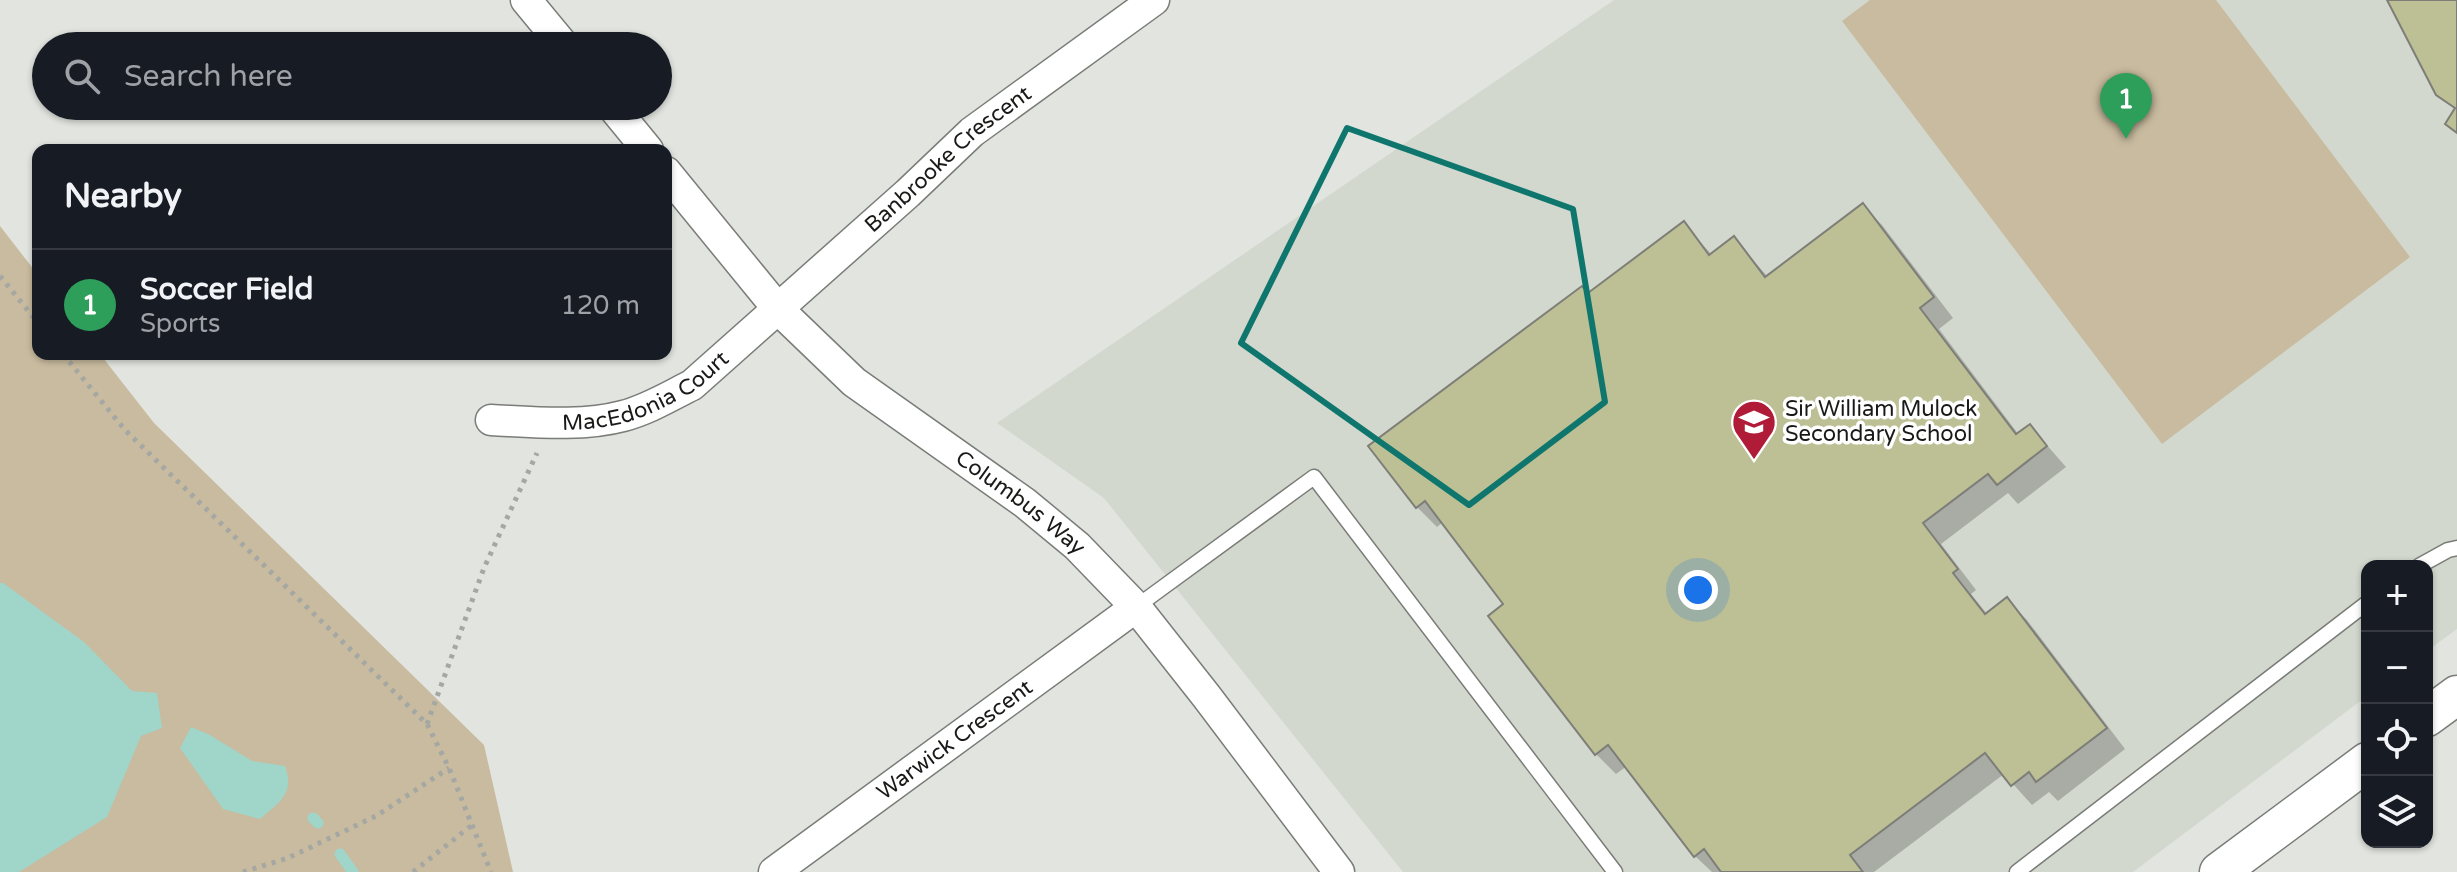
<!DOCTYPE html>
<meta charset="utf-8">
<style>
:root{--surface:#171b24;--page:#242831;--text:#f1f3f6;--muted:#9ea1a6;--line:#363941;--accent:#d492a0}
body{margin:0;font-family:"Varela Round",sans-serif;background:var(--page);color:var(--text)}
.controls{position:absolute;right:24px;bottom:24px;display:grid;overflow:hidden;border-radius:16px;box-shadow:0 2px 6px #0004}
.controls button{width:72px;height:72px;display:grid;place-items:center;padding:0;border:0;border-bottom:2px solid var(--line);background:var(--surface);color:var(--text);font:40px sans-serif}
.you{position:absolute;left:1698px;top:590px;width:28px;height:28px;margin:-20px;border:6px solid #fff;border-radius:50%;background:#1a73e8;box-shadow:0 0 0 12px #1a73e833}
.badge{display:grid;place-items:center;width:52px;height:52px;border-radius:50%;background:var(--accent);color:#fff;font-size:26px;font-weight:700}
.pin{position:absolute;translate:-50% -66px;filter:drop-shadow(0 2px 4px #0008)}
.pin::after{content:'';position:absolute;top:42px;width:28px;height:24px;background:inherit;clip-path:polygon(0 0,100% 0,50% 100%)}
.list{margin:0;padding:0;list-style:none}
h2{display:flex;justify-content:space-between;align-items:center;height:104px;margin:0;padding:0 32px;font-size:34px}
h2 small{font-size:26px;font-weight:400;color:var(--muted)}
.list li{display:grid;grid-template-columns:52px 1fr auto;gap:24px;align-items:center;box-sizing:border-box;height:112px;padding:0 32px;border-top:2px solid var(--line)}
.list b{display:block;font-size:30px;white-space:nowrap}
.list p{margin:0;font-size:26px;white-space:nowrap;color:var(--muted)}
.list em{font-size:26px;font-style:normal;color:var(--muted)}
.icon{flex:none;width:44px;height:44px;fill:none;stroke:currentColor;stroke-width:2;stroke-linecap:round;stroke-linejoin:round}
.map{position:relative;flex:none;width:2457px;height:872px;overflow:hidden}
.search{position:absolute;background:var(--surface);box-shadow:0 2px 6px #0004;left:32px;top:32px;width:640px;height:88px;display:flex;align-items:center;gap:20px;box-sizing:border-box;padding:0 28px;border-radius:44px;color:var(--muted);font-size:30px}
.panel{position:absolute;background:var(--surface);box-shadow:0 2px 6px #0004;left:32px;top:144px;width:640px;height:216px;border-radius:16px}
.map>svg:first-child{display:block}
.built{fill:#d2d8cd}
.green{fill:#c8bb9f}
.water{fill:#a0d5c9}
.shadow{fill:#0003}
.lines{fill:none;stroke-linecap:round;stroke-linejoin:round}
.stream{stroke:#a0d5c9;stroke-width:11}
.building{fill:#bdbf94;stroke:#7e7e79;stroke-width:2}
.service-casing{stroke:#7a7c78;stroke-width:17}
.minor-casing{stroke:#7a7c78;stroke-width:33}
.tertiary-casing{stroke:#7a7c78;stroke-width:41}
.path{stroke:#a5a7a3;stroke-width:5;stroke-dasharray:4 6;stroke-linecap:butt}
.service{stroke:#fff;stroke-width:14}
.minor{stroke:#fff;stroke-width:30}
.tertiary{stroke:#fff;stroke-width:38}
.marked{fill:none;stroke:#0f766e;stroke-width:6;stroke-linejoin:round}
.labels{text-anchor:middle;dominant-baseline:central;stroke-width:7;stroke-linejoin:round;paint-order:stroke}
.street-label{font-size:22px;fill:#191a18;stroke:#fff}
.poi-label{font-size:22px;fill:#191a18;stroke:#fff;text-anchor:start}
</style>
<div class="map">
<svg width="2457" height="872" viewBox="0 0 2457 872">
<rect width="100%" height="100%" fill="#e1e4df"/>
<!-- built -->
<path class="built" d="M1614 0H2457V629L2427 651V566H2367V696L2133 872H1403L1104 498 997 423Z"/>
<!-- green -->
<path class="green" d="M1870 0H2216L2410 257 2162 444 1842 21Z
M0 226 38 275V354H100L154 423 484 745 513 872H0Z"/>
<!-- water -->
<path class="water" d="M0 583H3L84 642 132 691 157 693 162 728 141 736 107 817 19 872H0Z
M191 727 210 735 252 761 285 766C295 794 279 802 260 819L223 809 180 748Z"/>
<!-- shadow -->
<path class="shadow" d="M1862 205 1882 225 1953 318 1939 329 2019 435 2030 426 2066 467 2018 504 2008 493 1941 544 1976 590 1971 594 1987 614 2007 600 2027 620 2125 749 2058 801 2049 792 2032 805 2004 774 1874 872H1712L1695 856 1627 766 1616 774 1596 754 1506 604 1443 522 1437 527 1417 507 1589 295 1683 223 1712 255 1734 239 1768 277Z"/>
<g class="lines">
<!-- stream -->
<path class="stream" d="M313 818 318 823
M340 854 353 872"/>
</g>
<!-- building -->
<path class="building" d="M2387 0H2457V133L2445 124 2455 108 2436 95Z
M1863 203 1934 297 1920 308 2016 434 2030 424 2047 446 1997 485 1988 474 1923 523 1958 569 1953 573 1985 614 2007 597 2107 728 2036 782 2029 772 2011 786 1985 753 1850 855 1863 872H1721L1704 849 1694 857 1608 745 1595 755 1488 616 1503 604 1425 501 1416 508 1368 446 1582 286 1588 293 1684 221 1709 255 1734 236 1765 277Z"/>
<g class="lines">
<!-- service casing -->
<g class="service-casing">
<path id="service" d="M2419 566 2448 550 2457 548
M1136 607 1314 477 1615 872
M2017 872 2367 603"/>
</g>
<!-- minor casing -->
<g class="minor-casing">
<g id="minor">
<path d="M526 0 564 46"/>
<path d="M612 106 648 150"/>
<path id="s1" d="M666 172 778 309 854 382 1025 503 1077 546 1136 607 1207 697 1339 872"/>
<path id="s2" d="M491 420C533 422 582 427 623 416 647 410 670 396 692 385L908 193 972 132 1154 0"/>
<path id="s3" d="M774 872 1136 607"/>
</g>
</g>
<!-- tertiary casing -->
<g class="tertiary-casing">
<path id="tertiary" d="M2427 717 2457 695
M2219 872 2367 762"/>
</g>
<!-- path -->
<path class="path" d="M0 276 38 323
M63 354 125 430 427 724 449 768 491 872
M427 724 484 568 537 453
M243 872 288 858 376 816 449 768
M413 872 472 825"/>
<!-- service -->
<use href="#service" class="service"/>
<!-- minor -->
<use href="#minor" class="minor"/>
<!-- tertiary -->
<use href="#tertiary" class="tertiary"/>
</g>
<!-- marked area -->
<path class="marked" d="M1347 128 1573 209 1605 402 1469 505 1241 343Z"/>
<!-- icons -->
<defs>
<g id="school-pin" transform="scale(2.3)"><path d="M0 17L-7.5 6A9.5 9.5 0 1 1 7.5 6Z" fill="#b01c38" stroke="#fff"/><path d="M0-5L7-2L0 1L-7-2ZM-4 1L0 2.5L4 1V4Q0 6-4 4Z" fill="#fff"/></g>
</defs>
<g fill-rule="evenodd">
<use href="#school-pin" x="1754" y="422"/>
</g>
<g class="labels">
<!-- street labels -->
<g class="street-label">
<text stroke="none"><textPath href="#s2" startOffset="550">Banbrooke Crescent</textPath></text>
<text stroke="none"><textPath href="#s2" startOffset="162">MacEdonia Court</textPath></text>
<text stroke="none"><textPath href="#s1" startOffset="488">Columbus Way</textPath></text>
<text stroke="none"><textPath href="#s3" startOffset="224">Warwick Crescent</textPath></text>
</g>
<!-- poi labels -->
<g class="poi-label">
<text x="1785" y="409">Sir William Mulock<tspan x="1785" dy="25">Secondary School</tspan></text>
</g>
</g>
</svg>
<div class="controls">
<button>+</button>
<button>−</button>
<button><svg class="icon" aria-label="locate" viewBox="0 0 24 24"><circle cx="12" cy="12" r="6"/><path d="M12 2v4M12 18v4M2 12h4M18 12h4"/></svg></button>
<button><svg class="icon" aria-label="layers" viewBox="0 0 24 24"><path d="M12 4l9 5-9 5-9-5zM3 14l9 5 9-5"/></svg></button>
</div>
<div class="you"></div>
<div class="pin badge" style="left:2126px;top:139px;background:#2e9e5b">1</div>
<div class="search"><svg class="icon" aria-label="search" viewBox="0 0 24 24"><circle cx="10" cy="10" r="6"/><path d="M15 15l6 6"/></svg>Search here</div>
<section class="panel">
<h2>Nearby<small></small></h2>
<ul class="list">
<li><span class="badge" style="background:#2e9e5b">1</span><div><b>Soccer Field</b><p>Sports</p></div><em>120 m</em></li>
</ul>
</section>
</div>
